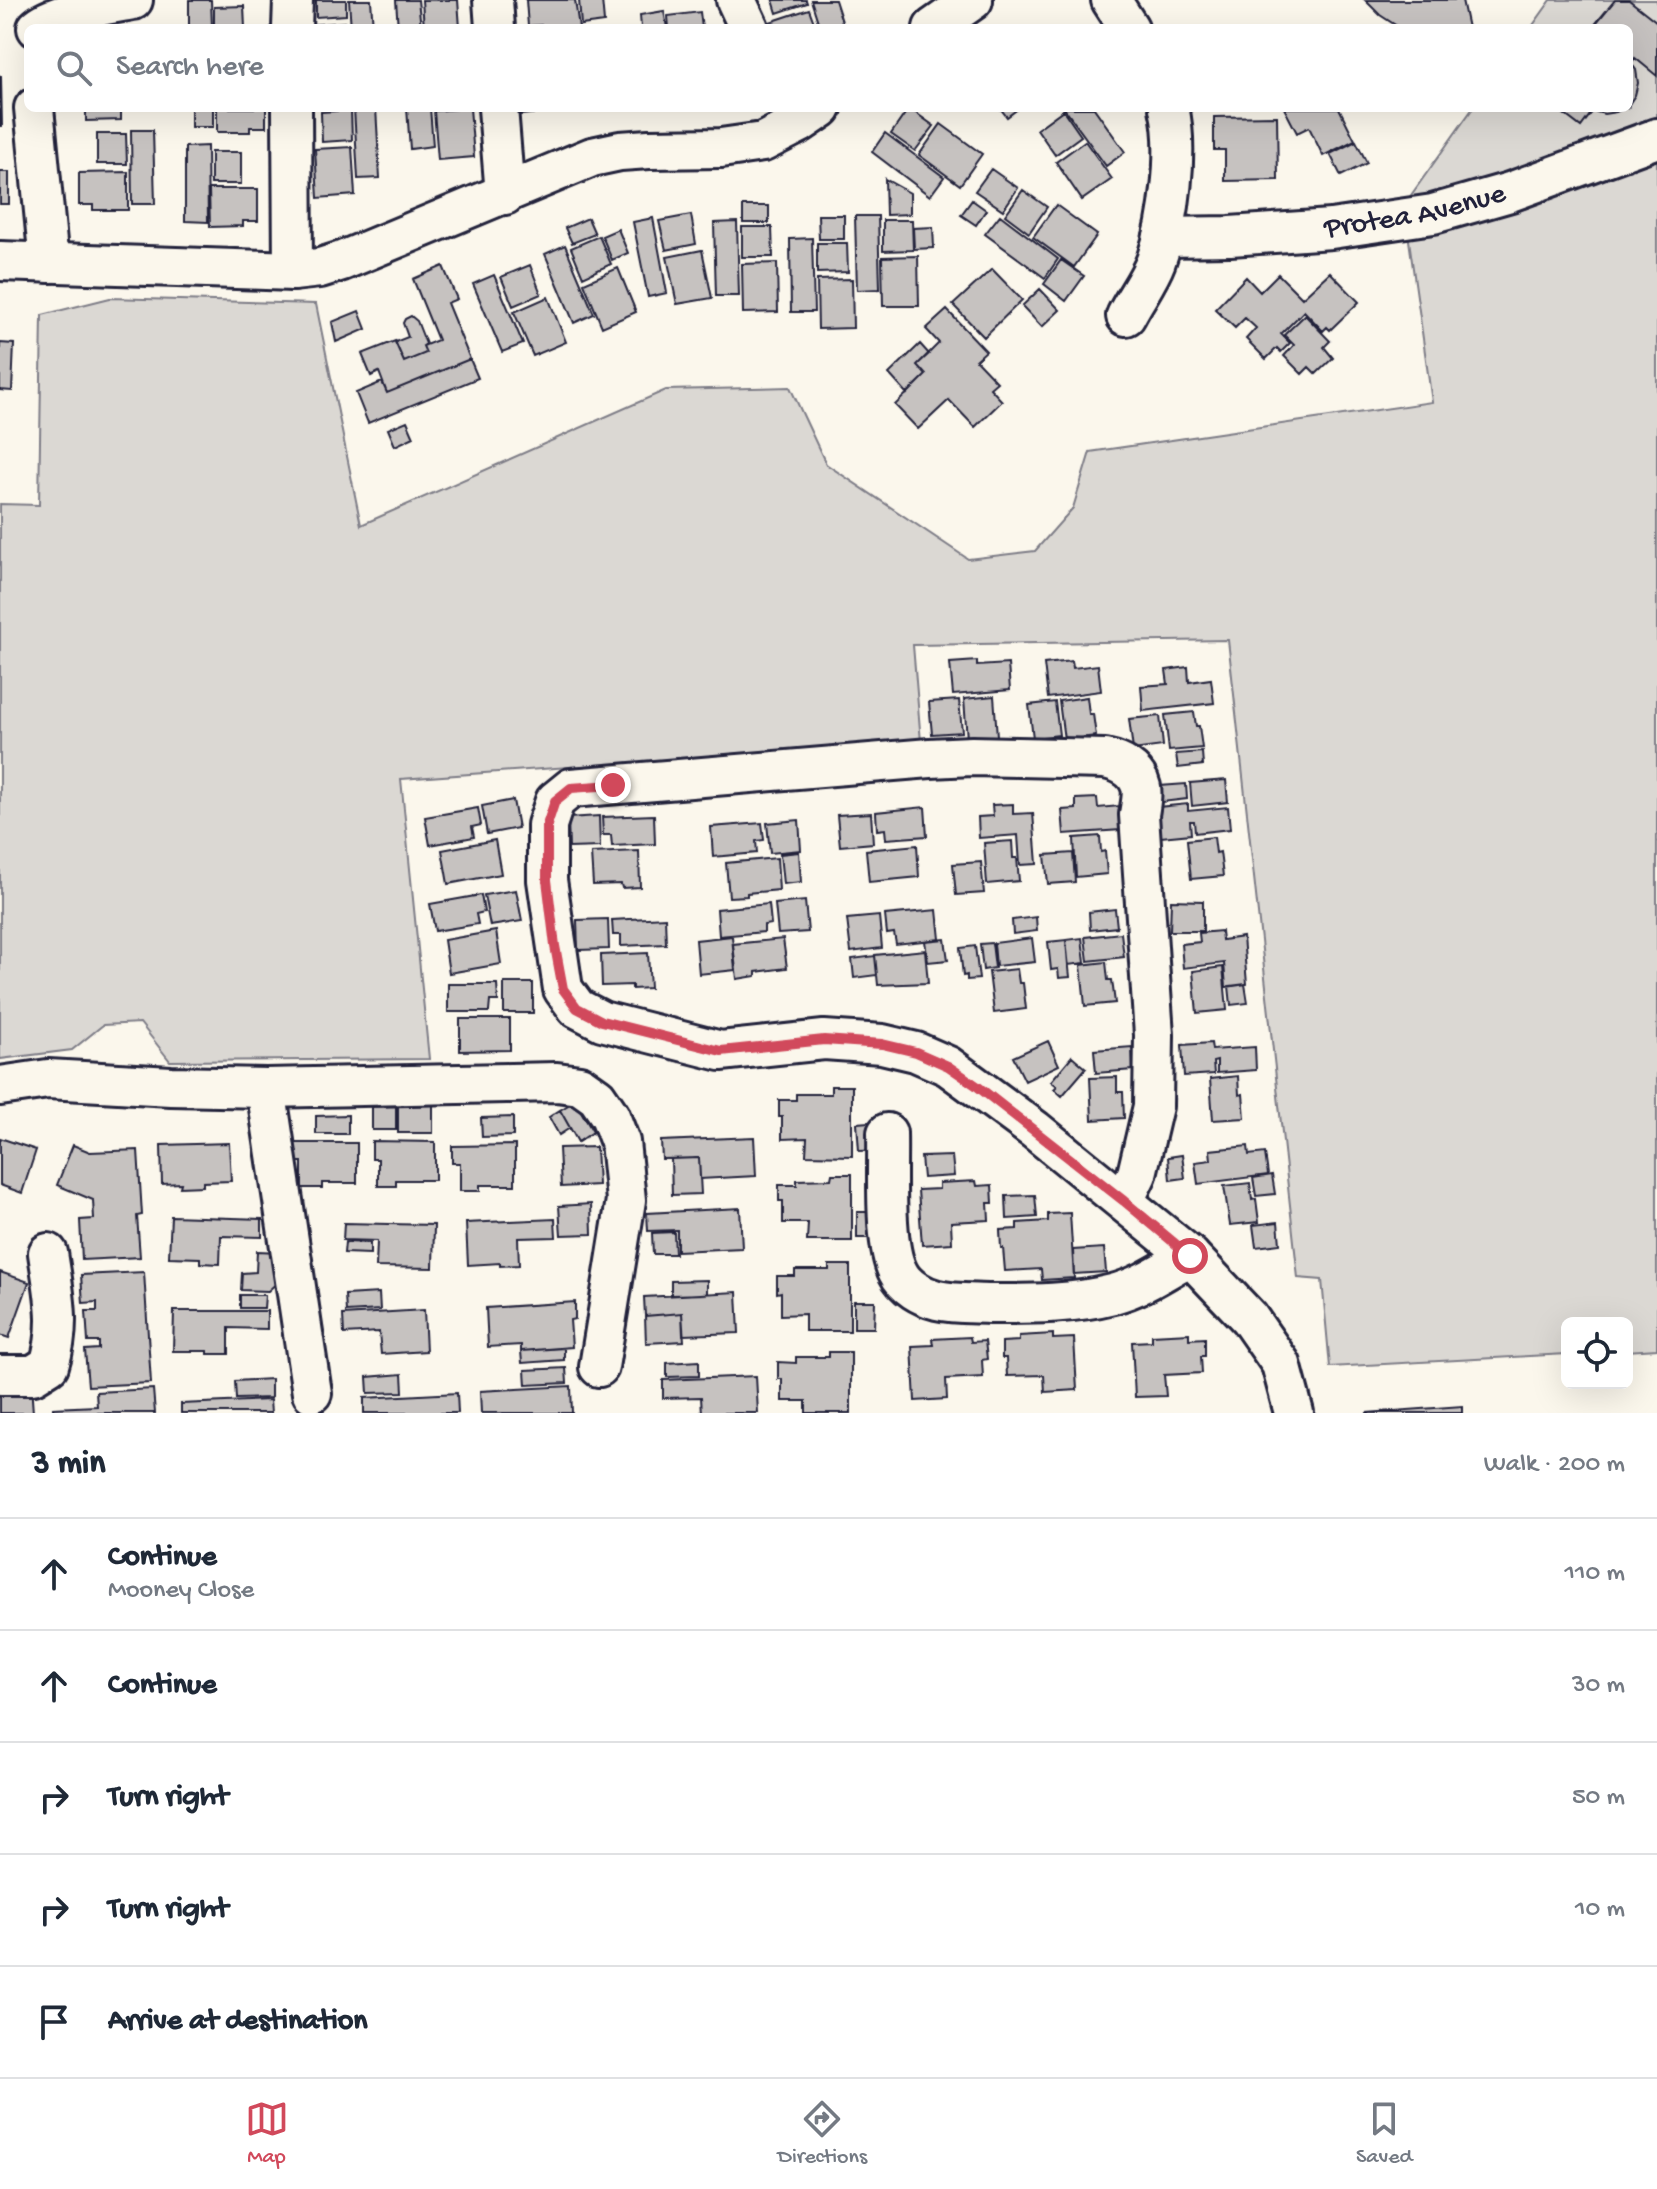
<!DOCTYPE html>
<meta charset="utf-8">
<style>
:root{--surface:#fff;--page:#f6f6f7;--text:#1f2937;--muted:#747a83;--line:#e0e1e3;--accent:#d1495b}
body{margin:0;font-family:"Gochi Hand",sans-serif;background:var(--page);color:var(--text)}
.controls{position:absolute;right:24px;bottom:24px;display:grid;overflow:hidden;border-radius:12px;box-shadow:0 8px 32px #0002}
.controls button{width:72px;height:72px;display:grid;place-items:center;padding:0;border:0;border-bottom:2px solid var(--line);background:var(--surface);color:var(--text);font:40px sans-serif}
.stop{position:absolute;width:24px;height:24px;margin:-18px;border:6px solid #d1495b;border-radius:50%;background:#fff}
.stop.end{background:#d1495b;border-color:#fff;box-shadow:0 2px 8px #0008}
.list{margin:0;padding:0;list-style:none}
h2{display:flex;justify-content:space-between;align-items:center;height:104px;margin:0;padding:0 32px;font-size:34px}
h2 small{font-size:26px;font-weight:400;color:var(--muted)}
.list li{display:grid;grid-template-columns:52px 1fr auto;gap:24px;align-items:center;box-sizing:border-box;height:112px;padding:0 32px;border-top:2px solid var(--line)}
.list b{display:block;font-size:30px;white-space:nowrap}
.list p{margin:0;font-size:26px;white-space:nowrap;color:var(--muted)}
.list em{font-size:26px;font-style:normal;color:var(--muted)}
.icon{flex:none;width:44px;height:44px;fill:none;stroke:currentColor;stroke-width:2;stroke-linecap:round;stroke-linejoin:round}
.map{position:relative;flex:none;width:1657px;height:1413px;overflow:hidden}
.search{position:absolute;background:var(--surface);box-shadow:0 8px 32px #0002;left:24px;right:24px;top:24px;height:88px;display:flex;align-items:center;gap:20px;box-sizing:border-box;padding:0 28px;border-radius:12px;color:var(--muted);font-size:30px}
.sheet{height:664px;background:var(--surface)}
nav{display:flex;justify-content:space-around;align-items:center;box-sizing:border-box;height:112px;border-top:2px solid var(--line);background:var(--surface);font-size:22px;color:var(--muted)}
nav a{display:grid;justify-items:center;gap:4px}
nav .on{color:var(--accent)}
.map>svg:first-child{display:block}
.green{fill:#dbd8d3;stroke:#7e7d87;stroke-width:2}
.building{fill:#c6c2c0;stroke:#22223b;stroke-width:2}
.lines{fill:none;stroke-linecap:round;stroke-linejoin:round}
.minor-casing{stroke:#22223b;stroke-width:44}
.minor{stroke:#fbf7ec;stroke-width:38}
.route{stroke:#d1495b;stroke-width:10}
.labels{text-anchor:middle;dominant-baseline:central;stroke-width:8;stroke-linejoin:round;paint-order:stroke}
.street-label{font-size:30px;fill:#22223b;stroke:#fbf7ec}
</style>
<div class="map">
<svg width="1657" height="1413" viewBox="0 0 1657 1413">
<rect width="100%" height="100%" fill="#fbf7ec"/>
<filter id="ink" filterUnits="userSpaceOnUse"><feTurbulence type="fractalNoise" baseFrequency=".0125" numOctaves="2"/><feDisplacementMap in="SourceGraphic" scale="16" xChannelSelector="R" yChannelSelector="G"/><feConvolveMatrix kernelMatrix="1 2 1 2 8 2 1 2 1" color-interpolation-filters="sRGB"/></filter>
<g filter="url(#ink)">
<!-- green -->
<path class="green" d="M1551 0H1657V1349L1627 1351V1323H1567V1354L1330 1367 1322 1280 1298 1278 1228 640 913 645 921 742 401 779 429 1059 170 1061 140 1023 103 1025 72 1050 0 1059V504L39 505 42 315 110 298 316 304 361 525 666 390 790 387 826 464 968 559 1035 551 1073 508 1090 452 1432 402 1404 205 1473 108H1629V28H1531Z"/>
<!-- building -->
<path class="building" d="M189 0H211L212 28H189Z
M316 0H346V15L316 17Z
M349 0H371L373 28H351Z
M396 0H418L421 28H398Z
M422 0H458L460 28H424Z
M526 0H575L579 28H541V25L528 26Z
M579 0H602L604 22 581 25Z
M773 0H806L807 3 777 13Z
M811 0H835L844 28H820Z
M1365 0H1462L1468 28H1400L1380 15Z
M1615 0H1629L1657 22V76L1635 58 1631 63 1636 70 1638 83 1635 95 1629 104V28H1592Z
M244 6 245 28H214V7Z
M809 9 816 28H762L761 25Z
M664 11 667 28H641L640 15Z
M700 12 702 28H669L668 16Z
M346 22 347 28H309V25Z
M0 76H1L2 126H0Z
M86 108H121V120L86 121Z
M191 108H213V127H191Z
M217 108H266V127H250V132H217Z
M354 108H376L380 178 358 179Z
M407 108H430L433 146 410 149Z
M470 108 474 157 438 160 434 111Z
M520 108H589L521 115Z
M909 108 934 126 915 151 891 134Z
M1000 108H1019L1007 117Z
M1064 108H1094L1125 152 1106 166Z
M1284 108H1339L1355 140 1323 156 1309 127 1297 133Z
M1556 108H1624L1616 112 1604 114 1593 111 1581 127Z
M351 110 352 140 322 142 321 112Z
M1063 110 1081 136 1055 155 1037 129Z
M1277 116 1278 180 1225 181V150H1214V117Z
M941 124 982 154 960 185 919 155Z
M131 130H153L155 204H132Z
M885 133 944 177 930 196 872 152Z
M97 134H126L127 164H97Z
M1085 141 1112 179 1082 200 1056 162Z
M1356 141 1367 163 1341 176 1330 154Z
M207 146 208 222 185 221V147Z
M352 147 355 195 318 198 315 149Z
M211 152H241V184H211Z
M991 169 1018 188 1003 210 975 191Z
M0 172H9V204H0Z
M128 172V210H93V205H79V173Z
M885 179 910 193V214L886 215Z
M209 189H258V221H243V226L210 227Z
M1023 190 1047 207 1029 233 1005 215Z
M972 200 986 210 976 225 961 215Z
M1056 205 1097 235 1074 267 1033 237Z
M743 206H769V223H743Z
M691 215 696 244 666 250 659 221Z
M818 215H844V239H819Z
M1000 215 1058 259 1045 278 985 234Z
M855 216H878L880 289 857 290Z
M588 218 595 234 572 243 565 228Z
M653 218 667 293 648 297 633 222Z
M883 220H912L913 250 883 251Z
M737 222 739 296H716L714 223Z
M742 227H772L773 257H742Z
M933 227 934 248 914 249 913 228Z
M618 229 628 253 612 260 602 236Z
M599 236 611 264 583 277 571 248Z
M812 238 814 312H791L790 239Z
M817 243H847L848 272 817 273Z
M565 245 594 314 574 323 545 254Z
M702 250 712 298 677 304 667 257Z
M918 256 919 306H883L882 257Z
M1061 260 1084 276 1066 301 1044 284Z
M777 263 778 312 743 313 742 264Z
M530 265 541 294 513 306 501 277Z
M443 266 457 299 447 303 470 359 387 393 379 372 371 376 362 354 395 341 404 362 426 353 423 346 438 340 413 279Z
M618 268 636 312 602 327 584 283Z
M992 269 1022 300 984 337 953 305Z
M1330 272 1359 302 1330 330 1327 327 1323 331 1304 311 1281 334 1290 343 1281 352 1277 348 1266 359 1246 339 1256 328 1245 318 1235 328 1215 309 1246 277 1260 292 1278 274 1302 298Z
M494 275 523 344 502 352 473 284Z
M852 279 853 328 818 329 817 280Z
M1040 289 1060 310 1042 327 1022 306Z
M548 297 566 342 533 356 514 312Z
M947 310 986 351 976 360 997 382 990 388 1002 401 975 427 949 400 918 429 895 405 926 375 917 365 939 343 926 329Z
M359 311 366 329 336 342 332 322Z
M1305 315 1330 341 1324 347 1333 358 1316 374 1309 367 1302 374 1284 356 1294 345 1284 335Z
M411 316 417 321 426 344 423 346 426 353 404 362 395 342 408 337 403 323 405 319Z
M0 343 14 344 12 391 0 390Z
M920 344 929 354 917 365 926 375 907 394 889 374Z
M470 359 478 378 368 423 356 393 382 382 387 393Z
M407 421 414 437 395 446 388 429Z
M977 661V666L1008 664 1010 690 953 695 950 663Z
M1072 661 1073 668 1098 665 1101 691 1048 698 1044 664Z
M1188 667 1189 682 1211 679 1214 703 1143 711 1141 686 1168 684 1166 670Z
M994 696 997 736 967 739 964 699Z
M1087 697 1089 714H1093L1096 736 1064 740 1059 701Z
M959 700 962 732 932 734 929 702Z
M1055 702 1059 735 1033 738 1029 705Z
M1194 712 1196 726H1199L1202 748 1169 751 1165 715Z
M1160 716 1163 746 1133 750 1129 719Z
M1202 752 1203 765 1178 768 1176 754Z
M1226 780 1228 802 1192 806 1190 783Z
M1186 784 1187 799 1162 802 1160 786Z
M1097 798 1098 808 1120 806 1121 830 1064 834 1062 810 1076 809V799Z
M513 800 518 828 487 834 482 806Z
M1013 804V814L1033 813 1037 864 1020 865 1018 835 979 838 978 817 993 816 992 805Z
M1188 804V811L1228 807 1230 829 1195 833 1194 821H1190L1191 834 1161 837 1158 807Z
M925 807 927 836 886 839 885 829 877 830 876 812Z
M478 808 481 825 472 827 474 837 430 845 425 817Z
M871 813 873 843 840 846 837 815Z
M654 815 655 844 612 846 611 835H603L602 817Z
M599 816 600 847 569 848 568 818Z
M799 820 801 850 770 853 767 823Z
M762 823 764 840 756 841 757 853 713 857 711 827Z
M1100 836 1101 852 1105 851 1107 874 1076 877 1074 838Z
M1214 837 1216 853 1220 852 1223 876 1191 879 1187 840Z
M495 840 501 874 448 884 442 850Z
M1012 841 1013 858H1017L1019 881 987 884 984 843Z
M917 845 919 877 869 882 866 850Z
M639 851 640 887 622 888 621 884 593 885 591 853Z
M799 852 801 882 783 884 780 854Z
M1073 853 1075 882 1048 884 1045 855Z
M777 858 779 890 747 893V896L729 897 726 863Z
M981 862 984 893 956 895 953 864Z
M516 890 522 921 490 926 484 895Z
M481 895 484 912 476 914 478 924 435 931 430 904Z
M1171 900 1203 901V931H1170Z
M805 901 808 932 778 934 775 904Z
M769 904 771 924 764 925V932L719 936 717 909Z
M1115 909 1117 927 1090 930 1089 912Z
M937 910 940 939 896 944 894 933 887 934 885 915Z
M879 916 882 948 851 952 847 919Z
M665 917 666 944 621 946V935H613L612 920Z
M1036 917 1037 931 1013 934 1012 920Z
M608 919 609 949 578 950 577 920Z
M496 931 501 964 449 973 444 940Z
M1221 931 1222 940 1243 937 1247 984 1226 987 1224 963 1183 968 1181 944 1200 942 1199 933Z
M1121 933 1124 957 1088 961 1085 937Z
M732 936 735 970 699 974 696 940Z
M1032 938 1035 962 996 966 994 943Z
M1082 938 1085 963 1068 965 1066 940Z
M783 939 787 968 756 972V976L737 979 733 944Z
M945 939 948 960 928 962 925 941Z
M1066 940 1070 977 1059 978 1058 969 1051 970 1048 942Z
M992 943 995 968 983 970 980 944Z
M975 946 979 979 967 980V975L963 976 960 948Z
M925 950 928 983 878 985 875 955Z
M648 953 650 988 632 989V985L602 986 601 955Z
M875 956 877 975 854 978 852 959Z
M1106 962 1108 980H1112L1115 1003 1085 1006 1081 965Z
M1223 967 1227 1010 1197 1013 1193 971Z
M1017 969 1019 983H1023L1026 1009 994 1013 989 972Z
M504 983H533V1013H504Z
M448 984H497L498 1001H490L489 1012H448Z
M1245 984 1248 1003 1231 1005 1229 986Z
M460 1019H510V1050L460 1051Z
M1048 1041 1059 1065 1025 1081 1013 1057Z
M1211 1043 1212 1050 1255 1047 1256 1070 1217 1073V1061L1213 1062 1214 1074 1184 1076 1182 1045Z
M1132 1047 1133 1070 1096 1073 1094 1050Z
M1072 1056 1086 1068 1062 1096 1054 1089 1057 1086 1051 1081Z
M1238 1076 1239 1095 1243 1094 1245 1118 1213 1120 1210 1079Z
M1117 1077V1092H1123L1124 1118 1092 1120 1090 1078Z
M831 1086H852V1156L806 1155 807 1138 782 1139V1117H779V1100H796V1094H831Z
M575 1101 593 1132 578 1142 560 1110Z
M433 1103V1133H398V1104Z
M396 1106V1130H372V1107Z
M560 1110 570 1128 559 1135 549 1117Z
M348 1115V1134H316V1116Z
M513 1117V1136L482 1137 481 1118Z
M881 1121 882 1150 859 1151 857 1123Z
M754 1137 756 1176 700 1179 699 1158 662 1159 661 1141Z
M0 1138 36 1150 22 1193 0 1185Z
M372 1141 435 1142V1180H396V1186H378V1159H372Z
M229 1143 231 1181 203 1182V1186L180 1187 181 1183 162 1184 161 1145Z
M295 1143H357V1183H322V1188H302V1162H295Z
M73 1145 90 1152 138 1150 142 1215 137 1216 140 1257 82 1260 80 1220 94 1219 93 1200 57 1185Z
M515 1145V1185H480V1191H460V1163H452V1146Z
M1248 1146 1249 1155 1265 1153 1268 1175 1198 1184 1195 1162 1211 1160 1210 1150Z
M596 1147 598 1185 561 1187 559 1148Z
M1182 1155 1185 1178 1170 1180 1168 1157Z
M952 1156 954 1176 923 1178 921 1157Z
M699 1158 701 1194 672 1195 671 1159Z
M832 1174H852V1241H807L808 1223H783V1201H779V1185H797V1180L831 1179Z
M1272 1175 1275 1194 1256 1196 1253 1178Z
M976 1181 977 1186 992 1185 993 1203H988L989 1220 951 1222 952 1243 922 1245 918 1190 939 1189V1183Z
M1250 1183 1252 1200 1256 1199 1259 1222 1230 1225 1224 1186Z
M1035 1195 1037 1217 1007 1219 1006 1196Z
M591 1204 592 1234 561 1235 559 1206Z
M740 1208 742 1248 677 1251V1230L648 1231 647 1213Z
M857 1212H875V1238H857Z
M1070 1213 1074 1278 1042 1280 1041 1269 1005 1271 1003 1248H1001L1000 1230 1017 1229V1223L1048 1221V1214Z
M171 1216 262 1219V1237L221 1236 220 1264 200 1263V1258L169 1257Z
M555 1219 556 1237 518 1238 519 1265 500 1266V1263L468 1265 466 1223Z
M1278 1222 1280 1244 1256 1247 1253 1225Z
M344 1223 434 1225 433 1268 376 1267 377 1241 343 1240Z
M674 1232 675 1254H653L652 1233Z
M345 1242 370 1243V1254L344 1253Z
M1104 1248 1106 1272 1074 1274 1073 1250Z
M257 1251 280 1252 279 1281 268 1291 241 1290 242 1273 256 1272Z
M829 1265H850V1331H805V1314L781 1315V1292L777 1293V1276H795V1270H829Z
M0 1272 29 1282 9 1338 0 1335Z
M144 1272 151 1383 88 1386 85 1350 99 1349V1342H88L86 1311H97V1302L83 1303 81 1275Z
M707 1280V1294L671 1295V1281Z
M737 1292 739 1333 683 1335 682 1313 645 1316 644 1297Z
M379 1293 380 1310 346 1312 345 1295Z
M240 1295H265L264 1308H240Z
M854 1301H875L874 1328H854Z
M575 1302V1319L570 1320 572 1347 521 1351V1345L488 1347 486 1308Z
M424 1310 426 1351 381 1354 379 1332 344 1334 343 1315Z
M174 1311H267V1329L229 1328V1354H208V1351H173Z
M682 1313 684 1341 646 1343 645 1316Z
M1189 1333V1339L1205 1338V1356H1201L1202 1373 1164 1375 1166 1396 1135 1397 1132 1342 1152 1341V1335Z
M1053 1334V1339L1074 1338 1077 1390 1045 1392 1044 1375 1007 1376 1006 1358H1002V1342L1019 1341V1336Z
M970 1337 971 1342 985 1341 987 1359 982 1360 983 1377 946 1379 947 1399 915 1401 912 1346 933 1345 932 1339Z
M564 1348V1360L522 1363 521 1351Z
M829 1352H851V1413H806V1401H782V1379H778V1362L796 1363V1357H829Z
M699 1361V1376L667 1377V1363Z
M566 1368 567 1383 526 1385 525 1370Z
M402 1374 403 1392 368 1393 367 1377Z
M756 1376 758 1413H702L701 1397 663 1398V1380Z
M271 1379V1398L236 1399 235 1381Z
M31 1384 33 1413H0V1386Z
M571 1386 572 1413H481L480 1391Z
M153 1389 155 1413H53V1408L97 1406 96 1392Z
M457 1393 458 1413H364V1398Z
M270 1400 271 1413H181V1404Z
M1462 1406V1413H1366Z"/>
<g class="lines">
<!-- minor casing -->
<g class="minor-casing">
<g id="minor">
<path d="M493 0 495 28"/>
<path d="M736 0 749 28"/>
<path d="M1111 0 1129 28"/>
<path d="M37 28C50 13 112 4 133 0"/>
<path d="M292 28 293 0"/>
<path d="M933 28 973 0"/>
<path d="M34 108 49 263"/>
<path d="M292 108 293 271"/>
<path d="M498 108 505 195"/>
<path id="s1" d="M1163 237 1230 236 1331 229 1433 214 1510 192 1657 138"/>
<path d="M0 261 293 271 320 268 342 261 592 157 620 151 649 149 721 148 763 142 800 123 822 108"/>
<path d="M1126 316C1135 298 1149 280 1156 261 1170 221 1179 149 1169 108"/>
<path d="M0 1086 48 1079 171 1086 266 1088 557 1082 580 1085 597 1097 610 1116 620 1142 626 1200 599 1367"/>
<path d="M266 1088 312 1393"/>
<path d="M887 1133C888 1168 883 1243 898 1272 905 1287 922 1296 937 1300 954 1304 973 1303 991 1304 1032 1304 1074 1304 1113 1294 1141 1287 1165 1270 1190 1256"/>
<path d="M1124 1201 1137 1174 1153 1106 1154 1035 1139 815C1140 807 1143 795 1141 787 1137 770 1120 762 1105 759L972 756 930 758 571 788 555 801 547 825V880L563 989 577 1008 602 1021 721 1051 824 1040 882 1044 916 1052 948 1066 1035 1130 1190 1256 1249 1318 1281 1364 1294 1413"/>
<path d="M0 1375H33L49 1365C62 1325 54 1294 48 1253"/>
</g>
</g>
<!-- minor -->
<use href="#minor" class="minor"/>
</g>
</g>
<g class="lines" filter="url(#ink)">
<!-- route -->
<path class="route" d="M613 785 571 788 555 801 547 825V880L555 946 563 989 577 1008 602 1021 721 1051 824 1040 882 1044 916 1052 948 1066 977 1086 1124 1201 1190 1256"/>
</g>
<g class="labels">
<!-- street labels -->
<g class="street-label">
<text stroke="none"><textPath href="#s1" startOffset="254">Protea Avenue</textPath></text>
</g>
</g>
</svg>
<div class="controls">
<button><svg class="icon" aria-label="locate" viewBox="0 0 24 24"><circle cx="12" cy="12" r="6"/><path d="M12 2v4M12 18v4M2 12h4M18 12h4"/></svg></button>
</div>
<div class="stop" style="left:1190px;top:1256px"></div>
<div class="stop end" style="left:613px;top:785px"></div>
<div class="search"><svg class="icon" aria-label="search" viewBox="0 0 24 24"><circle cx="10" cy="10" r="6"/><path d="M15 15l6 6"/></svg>Search here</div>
</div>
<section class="sheet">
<h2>3 min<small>Walk · 200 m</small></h2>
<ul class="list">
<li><svg class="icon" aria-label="ahead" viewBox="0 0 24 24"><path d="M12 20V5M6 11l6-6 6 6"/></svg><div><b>Continue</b><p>Mooney Close</p></div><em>110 m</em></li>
<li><svg class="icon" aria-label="ahead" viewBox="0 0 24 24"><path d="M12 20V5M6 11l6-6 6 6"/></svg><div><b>Continue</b></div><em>30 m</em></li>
<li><svg class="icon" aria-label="right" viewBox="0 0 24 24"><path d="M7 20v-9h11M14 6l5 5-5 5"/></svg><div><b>Turn right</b></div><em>50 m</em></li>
<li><svg class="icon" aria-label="right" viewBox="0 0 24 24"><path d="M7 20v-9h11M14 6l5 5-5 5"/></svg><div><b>Turn right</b></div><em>10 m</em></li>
<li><svg class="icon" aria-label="arrive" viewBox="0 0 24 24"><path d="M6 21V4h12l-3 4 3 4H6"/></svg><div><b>Arrive at destination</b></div></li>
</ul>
</section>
<nav>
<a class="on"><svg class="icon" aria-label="map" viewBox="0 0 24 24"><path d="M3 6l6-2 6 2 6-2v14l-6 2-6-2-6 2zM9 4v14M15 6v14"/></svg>Map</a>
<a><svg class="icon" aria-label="directions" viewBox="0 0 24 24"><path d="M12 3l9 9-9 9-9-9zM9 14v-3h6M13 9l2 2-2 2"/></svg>Directions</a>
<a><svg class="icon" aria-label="saved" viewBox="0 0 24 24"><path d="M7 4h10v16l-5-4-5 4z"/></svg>Saved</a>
</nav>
